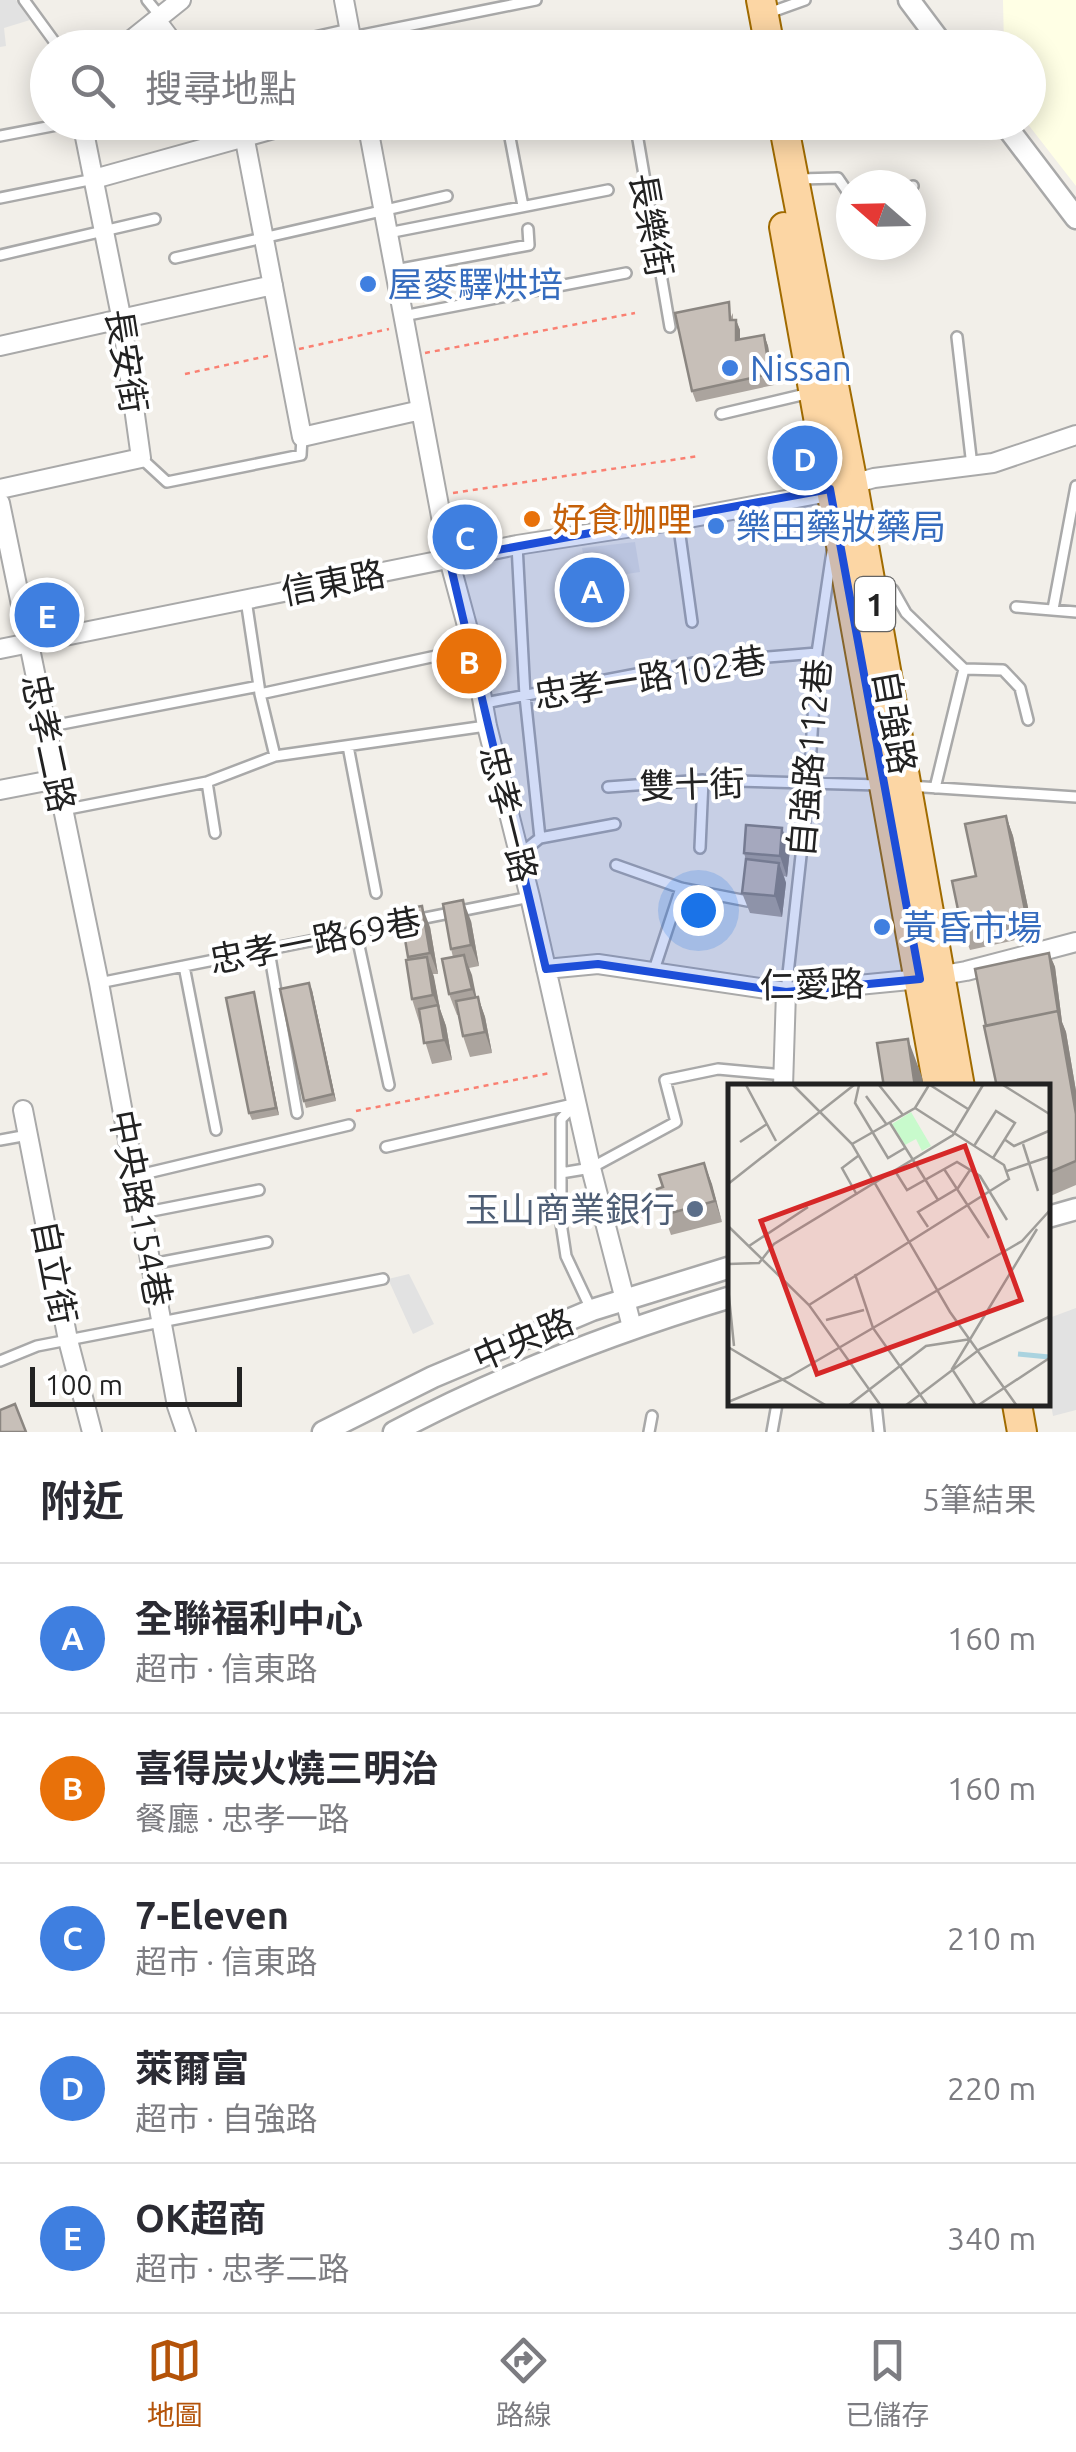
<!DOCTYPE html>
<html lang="zh-TW">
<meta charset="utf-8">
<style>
:root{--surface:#fff;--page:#f7f7f7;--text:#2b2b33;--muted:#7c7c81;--line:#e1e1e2;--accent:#b45309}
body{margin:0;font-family:Ubuntu,"Noto Sans TC",sans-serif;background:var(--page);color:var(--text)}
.compass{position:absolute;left:836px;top:170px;width:90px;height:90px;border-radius:50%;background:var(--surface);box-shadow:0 5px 25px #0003;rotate:290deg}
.scale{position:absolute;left:30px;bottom:25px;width:212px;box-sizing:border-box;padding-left:10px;border:5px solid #222;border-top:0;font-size:28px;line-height:35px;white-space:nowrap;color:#222;-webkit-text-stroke:8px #fff;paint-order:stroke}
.you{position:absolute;left:698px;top:910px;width:35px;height:35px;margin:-25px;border:8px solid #fff;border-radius:50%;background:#1a73e8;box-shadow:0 0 0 15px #1a73e833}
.badge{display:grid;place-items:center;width:65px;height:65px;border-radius:50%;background:var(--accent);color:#fff;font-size:32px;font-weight:700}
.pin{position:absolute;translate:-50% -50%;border:5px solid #fff;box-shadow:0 2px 10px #0006}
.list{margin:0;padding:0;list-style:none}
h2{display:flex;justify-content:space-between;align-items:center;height:130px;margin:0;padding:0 40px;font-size:42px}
h2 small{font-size:32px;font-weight:400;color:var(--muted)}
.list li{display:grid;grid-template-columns:65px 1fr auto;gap:30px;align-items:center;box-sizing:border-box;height:150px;padding:0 40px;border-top:2px solid var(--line)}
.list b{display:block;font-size:38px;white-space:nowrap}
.list p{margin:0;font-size:32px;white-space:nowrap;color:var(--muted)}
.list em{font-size:32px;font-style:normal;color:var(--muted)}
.icon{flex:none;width:55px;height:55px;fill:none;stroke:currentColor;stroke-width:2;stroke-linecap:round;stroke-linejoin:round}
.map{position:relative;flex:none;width:1076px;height:1432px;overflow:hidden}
.search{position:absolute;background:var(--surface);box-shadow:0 5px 25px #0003;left:30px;right:30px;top:30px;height:110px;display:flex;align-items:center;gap:25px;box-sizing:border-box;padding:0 35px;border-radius:55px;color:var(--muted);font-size:38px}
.sheet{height:880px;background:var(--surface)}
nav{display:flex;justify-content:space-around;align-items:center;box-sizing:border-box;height:140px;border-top:2px solid var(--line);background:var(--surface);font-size:28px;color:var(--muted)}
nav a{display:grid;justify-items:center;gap:5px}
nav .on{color:var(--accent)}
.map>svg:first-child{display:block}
.education{fill:#ffffe5}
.parking{fill:#e2e2e2}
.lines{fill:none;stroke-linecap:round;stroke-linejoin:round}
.service-casing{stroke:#a9a9a9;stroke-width:14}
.minor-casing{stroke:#a9a9a9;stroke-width:22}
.tertiary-casing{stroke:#a9a9a9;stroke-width:25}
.primary-casing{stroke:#a06b00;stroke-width:32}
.path{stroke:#fa8072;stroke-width:2.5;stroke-dasharray:5 5;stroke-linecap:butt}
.service{stroke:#fff;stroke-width:9}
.minor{stroke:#fff;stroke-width:18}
.tertiary{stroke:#fff;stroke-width:20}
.primary{stroke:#fcd6a4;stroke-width:28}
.wall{fill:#aba49e}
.shaded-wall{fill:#8b8681}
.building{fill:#c7bfb8;stroke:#8b8681;stroke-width:2.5}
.marked{fill:#1d4ed8;fill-opacity:0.2;stroke:#1d4ed8;stroke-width:8;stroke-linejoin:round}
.shop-dot{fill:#3f7fe0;stroke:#fff;stroke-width:4}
.food-dot{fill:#e8710a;stroke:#fff;stroke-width:4}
.service-dot{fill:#5c6f8a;stroke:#fff;stroke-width:4}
.labels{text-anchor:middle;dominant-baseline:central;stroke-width:8;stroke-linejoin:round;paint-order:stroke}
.shield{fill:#fff;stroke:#646464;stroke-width:2.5}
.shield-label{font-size:32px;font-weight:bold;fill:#222}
.street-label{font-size:35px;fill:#222;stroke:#fff}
.shop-label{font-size:35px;fill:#366cbe;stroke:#fff;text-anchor:start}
.food-label{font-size:35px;fill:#c56008;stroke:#fff;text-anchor:start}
.service-label{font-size:35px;fill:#4e5e75;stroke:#fff;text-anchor:end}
.inset-river{fill:none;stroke:#aad3df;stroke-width:5}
.inset-road{fill:none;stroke:#9f9d99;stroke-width:2.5}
.view{fill:#d62828;fill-opacity:0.15;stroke:#d62828;stroke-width:5}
.inset-edge{fill:none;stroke:#222;stroke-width:5}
</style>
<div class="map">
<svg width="1076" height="1432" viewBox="0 0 1076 1432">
<rect width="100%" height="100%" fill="#f2efe9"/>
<!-- education -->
<path class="education" d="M1003 0H1076V186L1027 123 1028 48 1004 47Z"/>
<!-- parking -->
<path class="parking" d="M0 0H16L30 20 4 28 6 46 0 47Z
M635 542 640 572 588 580 582 548Z
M409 1274 434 1324 413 1334 388 1279Z
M1076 1308V1410L1053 1416 1048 1387 1049 1318Z"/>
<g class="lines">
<!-- service casing -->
<g class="service-casing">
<path id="service" d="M24 0 59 48
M147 0 160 16
M766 14 805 0
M352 37 536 0
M265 48 350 29
M507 122 523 206
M635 122 670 327
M0 136 73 122
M799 179 838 178 851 197
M911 187 913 186
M0 198 94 179
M388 233 608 190
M0 255 155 219
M175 258 447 196
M395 270 529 245 528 229
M403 316 626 273
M957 337 972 466
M721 414 810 393
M141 458 167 482 301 455 302 437
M678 521 692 622
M517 545 525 696 540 838 520 854
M875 577 893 590 906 613 964 669 935 788
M246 600 259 686
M1016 607 1076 612
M1053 609 1076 486
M964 669 1003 670 1020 688 1028 720
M260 694 473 648
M260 694 275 756
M485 703 694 663 817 653
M46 727 259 686 260 694
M348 746 376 893
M207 782 215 833
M909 786 1076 797
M608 787 703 780 879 785
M63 810 207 782 275 756 486 726
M540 838 615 824
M700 848 703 780
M616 865 681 888 747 901
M356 932 389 1085
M269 951 297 1113
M184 966 216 1130
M653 973 681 888
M99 983 530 897
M786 992 809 783 817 653 832 552
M574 1106 561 1119V1223L566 1256 591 1309
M0 1140 28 1135
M386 1147 573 1104
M561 1173 591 1168 676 1122 665 1080 718 1069 784 1075
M135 1176 349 1125
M142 1213 259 1190
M152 1264 267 1242
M0 1361 37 1346 383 1279
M876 1404 879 1432
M649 1432 652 1416
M772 1432 777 1404"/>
</g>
<!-- minor casing -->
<g class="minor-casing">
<path id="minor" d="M344 0 353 48
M156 20 177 48
M121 48 181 0
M234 122 244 135 302 437 421 410
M367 122 449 559 473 648 487 726 530 897 591 1168 632 1327
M94 179 299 122
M0 346 273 285
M0 489 141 458 122 321 82 122
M0 503 99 983 177 1406 186 1432
M0 649 517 545 678 520 818 494 874 478 993 463 1076 435
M0 790 57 779
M546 969 598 964 786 992 920 979 966 971 1076 942
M783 1087 786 992
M23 1110 68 1340 92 1432"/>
</g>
<!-- tertiary casing -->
<g class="tertiary-casing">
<path id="tertiary" d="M909 0 945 48
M1003 122 1076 218
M1048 1217 1076 1209
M323 1432 433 1377 592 1310 731 1267
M394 1432C502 1375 614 1332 731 1297"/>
</g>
<!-- primary casing -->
<g class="primary-casing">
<path id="primary" d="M761 0 770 48
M783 122 853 484 960 1087
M784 227 938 1087
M1017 1404 1022 1432"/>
</g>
<!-- path -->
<path class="path" d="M299 349 389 329
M425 353 635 313
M185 374 272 355
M453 493 698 456
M356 1111 550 1073"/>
<!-- service -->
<use href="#service" class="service"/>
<!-- minor -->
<use href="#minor" class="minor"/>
<!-- tertiary -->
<use href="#tertiary" class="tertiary"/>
<!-- primary -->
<use href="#primary" class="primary"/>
</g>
<!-- wall -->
<path class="wall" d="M733 313V320H736L740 330V339L764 335 768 346 774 385 696 402 692 391Z
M1006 816 1013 836 1034 936 970 950 962 929 976 876Z
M790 849 787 877 784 876 786 883 782 917 750 913 742 893 746 860 744 853Z
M471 921 479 966 469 968 476 997H478L485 1017 492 1053 470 1057 463 1036 458 1015H457L449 994 453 957 451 949Z
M430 927 438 974H433L440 1009 446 1026 452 1060 432 1064 412 999 408 957Z
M1049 953 1055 967 1062 1022 1066 1032 1076 1091V1185L1048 1197Z
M312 990 336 1101 306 1108 304 1101Z
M254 992 279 1115 252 1120 249 1113Z
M704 1163 722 1222 671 1235 664 1215 663 1187Z"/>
<!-- shaded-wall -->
<path class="shaded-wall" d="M736 320 740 330V350L736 340Z
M764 335 768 346 774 385 770 374Z
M1006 816 1013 836 1034 936 1026 915Z
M782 828 790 849 787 877 780 856Z
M779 863 786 883 782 917 775 896Z
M463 900 471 921 479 966 471 945Z
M422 906 430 927 438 974 430 953Z
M1049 953 1055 967 1062 1022 1066 1032 1076 1091V1114Z
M464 955 472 975 479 1010 472 989Z
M427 957 434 977 440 1009 446 1026 452 1060 444 1040 440 1012 433 995Z
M309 983 312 990 336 1101 333 1094Z
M254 992 256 1000 279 1115 276 1108Z
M478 997 485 1017 492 1053 485 1032Z
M908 1039 922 1077 924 1087H915Z
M704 1163 712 1184 722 1222 715 1201Z"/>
<!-- building -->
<path class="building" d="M729 302 730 320H736V340L764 335 770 374 692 391 675 313Z
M1006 816 1026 915 962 929 952 881 976 876 965 824Z
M746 825 782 828 780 856 744 853Z
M746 859 779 863 775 896 742 893Z
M463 900 471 945 451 949 443 904Z
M422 906 430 953 408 957 400 910Z
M1049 953 1058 1011 986 1026 975 969Z
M464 955 472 989 449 994 442 959Z
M427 957 433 995 412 999 406 960Z
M309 983 333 1094 304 1101 280 989Z
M254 992 276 1108 249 1113 226 998Z
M478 997 485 1032 463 1036 456 1001Z
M438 1005 444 1040 424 1043 419 1009Z
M1058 1011 1076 1114V1161L1048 1173V1087H997L984 1026Z
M908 1039 915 1087H884L877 1043Z
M704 1163 715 1201 664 1215 657 1189 663 1187 659 1175Z
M15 1404 26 1432H0V1410Z"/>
<!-- marked area -->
<path class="marked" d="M830 489 920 979 786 992 598 964 546 969 449 559Z"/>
<!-- markers -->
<g class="shop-dot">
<circle cx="368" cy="284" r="10"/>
<circle cx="730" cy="368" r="10"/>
<circle cx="716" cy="526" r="10"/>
<circle cx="882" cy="927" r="10"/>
</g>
<circle class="food-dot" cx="532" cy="519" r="10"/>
<circle class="service-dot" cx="695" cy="1209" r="10"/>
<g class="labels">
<!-- shield labels -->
<rect class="shield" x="855" y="577" width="40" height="54" rx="8"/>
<g class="shield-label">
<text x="875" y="604">1</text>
</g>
<!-- street labels -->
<g class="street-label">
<text transform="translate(652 225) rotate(80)">長樂街</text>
<text transform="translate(127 361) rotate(81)">長安街</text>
<text transform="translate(333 582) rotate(-11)">信東路</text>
<text transform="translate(650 677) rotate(-9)">忠孝一路102巷</text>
<text transform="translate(895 722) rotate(80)">自強路</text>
<text transform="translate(49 743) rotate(78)">忠孝二路</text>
<text transform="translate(809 758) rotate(-85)">自強路112巷</text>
<text transform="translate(692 784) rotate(-2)">雙十街</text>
<text transform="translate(509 814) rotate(76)">忠孝一路</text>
<text transform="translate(315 940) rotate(-11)">忠孝一路69巷</text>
<text transform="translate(812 984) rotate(-1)">仁愛路</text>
<text transform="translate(141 1208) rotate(79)">中央路154巷</text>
<text transform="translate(55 1272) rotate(79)">自立街</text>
<text transform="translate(523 1339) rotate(-23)">中央路</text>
</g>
<!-- shop labels -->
<g class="shop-label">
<text x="388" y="284">屋麥驛烘培</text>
<text x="750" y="368">Nissan</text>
<text x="736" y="526">樂田藥妝藥局</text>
<text x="902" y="927">黃昏市場</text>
</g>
<!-- food labels -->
<g class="food-label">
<text x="552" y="519">好食咖哩</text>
</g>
<!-- service labels -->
<g class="service-label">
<text x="675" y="1209">玉山商業銀行</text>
</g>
</g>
<!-- overview -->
<g transform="translate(728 1084)">
<rect width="322" height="322" fill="#f2efe9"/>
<path d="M183 28 203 62 194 67 188 55 177 61 164 40Z" fill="#c8facc"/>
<path class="inset-river" d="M290 270 321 273"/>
<path class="inset-road" d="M18 1 48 57M65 1 124 60 222 228 289 322M131 1 127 19 160 74 177 64M151 1 175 31M202 1 240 25M275 1 323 31M138 12 159 41M162 39 210 116M276 55 286 62 323 46M12 58 39 40M124 60 187 24 201 1M295 60 310 107M246 62 268 27 287 39 265 74M216 85 261 154M167 87 179 106 229 78 252 92 279 136M279 87 323 72M0 100 126 1M129 111 114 84 130 72M0 142 81 221 153 322M200 143 190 128 230 104 242 86M21 162 80 123M0 180 31 179 46 160 225 51 255 1M127 190 145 244 200 322M0 203 6 262M81 221 281 95 276 81 187 24M98 236 136 226M0 263 99 322M0 318 61 293 294 157 323 125M120 322 198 262 243 255M177 322 252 265 323 232M248 322 224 285 309 145M249 322 323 273"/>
<path class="view" d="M237 62 293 216 89 290 33 137Z"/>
<rect width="322" height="322" class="inset-edge"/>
</g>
</svg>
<svg class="compass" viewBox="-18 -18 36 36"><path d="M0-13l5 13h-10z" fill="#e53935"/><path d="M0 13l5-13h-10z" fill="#7c7c81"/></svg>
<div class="scale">100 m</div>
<div class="you"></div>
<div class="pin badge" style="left:592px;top:590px;background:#3f7fe0">A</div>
<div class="pin badge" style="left:469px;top:661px;background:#e8710a">B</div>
<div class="pin badge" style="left:465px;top:537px;background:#3f7fe0">C</div>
<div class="pin badge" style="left:805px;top:458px;background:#3f7fe0">D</div>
<div class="pin badge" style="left:47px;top:615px;background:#3f7fe0">E</div>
<div class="search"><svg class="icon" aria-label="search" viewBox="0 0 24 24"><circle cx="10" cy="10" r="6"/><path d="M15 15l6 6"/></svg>搜尋地點</div>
</div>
<section class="sheet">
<h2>附近<small>5筆結果</small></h2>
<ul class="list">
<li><span class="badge" style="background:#3f7fe0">A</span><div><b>全聯福利中心</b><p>超市 · 信東路</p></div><em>160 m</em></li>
<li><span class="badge" style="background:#e8710a">B</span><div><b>喜得炭火燒三明治</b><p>餐廳 · 忠孝一路</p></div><em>160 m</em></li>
<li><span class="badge" style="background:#3f7fe0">C</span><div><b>7-Eleven</b><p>超市 · 信東路</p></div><em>210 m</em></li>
<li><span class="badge" style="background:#3f7fe0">D</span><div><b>萊爾富</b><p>超市 · 自強路</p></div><em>220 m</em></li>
<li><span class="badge" style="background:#3f7fe0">E</span><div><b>OK超商</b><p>超市 · 忠孝二路</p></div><em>340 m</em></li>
</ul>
</section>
<nav>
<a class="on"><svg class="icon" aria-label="map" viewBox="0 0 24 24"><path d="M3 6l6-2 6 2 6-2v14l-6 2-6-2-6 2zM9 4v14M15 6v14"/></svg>地圖</a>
<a><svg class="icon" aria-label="directions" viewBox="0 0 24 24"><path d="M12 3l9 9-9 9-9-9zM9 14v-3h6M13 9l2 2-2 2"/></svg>路線</a>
<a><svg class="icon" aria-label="saved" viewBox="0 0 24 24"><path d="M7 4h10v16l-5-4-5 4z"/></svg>已儲存</a>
</nav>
